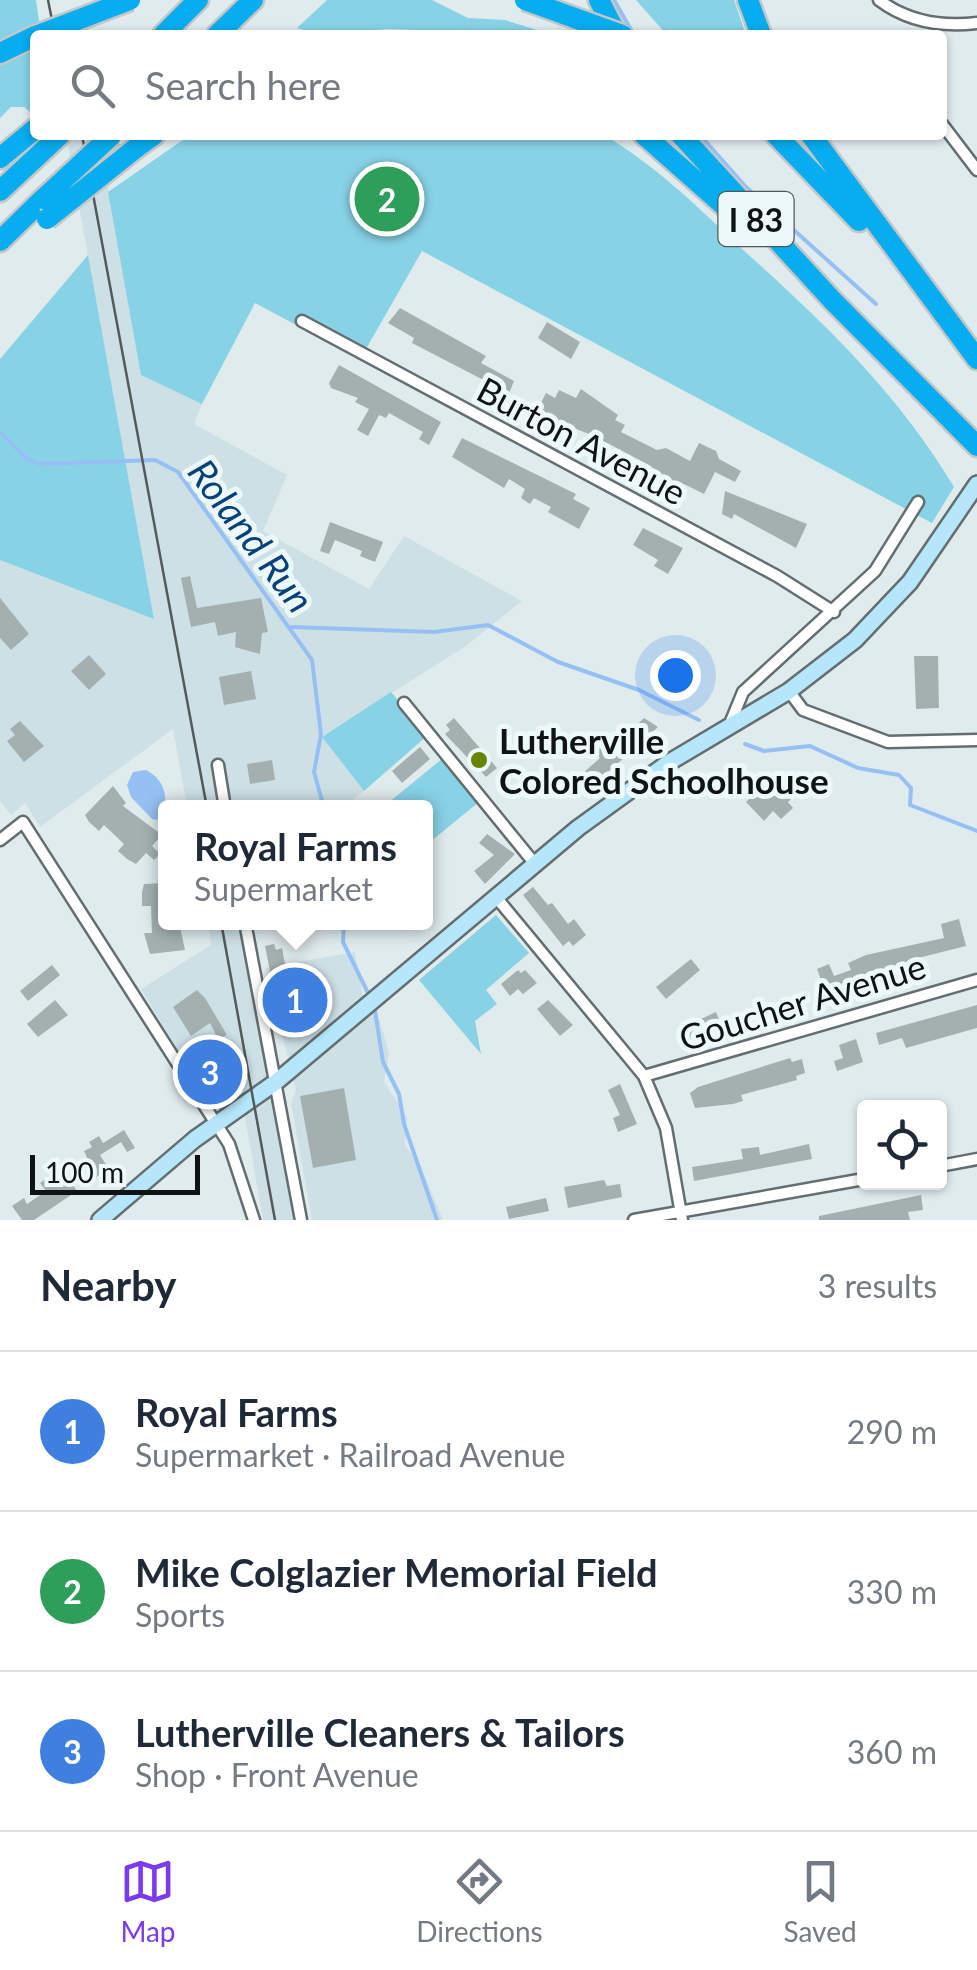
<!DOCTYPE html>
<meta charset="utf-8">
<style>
:root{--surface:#fff;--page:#f6f6f7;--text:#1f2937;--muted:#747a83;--line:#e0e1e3;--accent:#7c3aed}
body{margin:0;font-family:Lato,sans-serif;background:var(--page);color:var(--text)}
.controls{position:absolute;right:30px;bottom:30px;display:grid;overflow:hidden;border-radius:10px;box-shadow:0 2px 8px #0004}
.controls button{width:90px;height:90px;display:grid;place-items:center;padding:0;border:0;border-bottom:2px solid var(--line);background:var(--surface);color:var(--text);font:50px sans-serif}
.scale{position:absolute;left:30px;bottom:25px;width:170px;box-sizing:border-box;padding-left:10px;border:5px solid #0f1314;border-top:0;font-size:28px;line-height:35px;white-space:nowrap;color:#0f1314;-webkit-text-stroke:8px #edf8fb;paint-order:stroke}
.you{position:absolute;left:675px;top:675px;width:35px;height:35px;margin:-25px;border:8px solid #fff;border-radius:50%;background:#1a73e8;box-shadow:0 0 0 15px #1a73e833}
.badge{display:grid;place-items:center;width:65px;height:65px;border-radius:50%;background:var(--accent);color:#fff;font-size:32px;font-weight:700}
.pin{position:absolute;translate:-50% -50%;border:5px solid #fff;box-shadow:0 2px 10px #0006}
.popup{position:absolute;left:158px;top:800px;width:275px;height:130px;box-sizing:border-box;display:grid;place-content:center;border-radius:10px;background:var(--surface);filter:drop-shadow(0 2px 8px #0005);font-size:32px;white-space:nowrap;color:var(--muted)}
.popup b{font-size:38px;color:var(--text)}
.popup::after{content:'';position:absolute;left:50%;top:100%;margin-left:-20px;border:20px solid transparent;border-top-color:var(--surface)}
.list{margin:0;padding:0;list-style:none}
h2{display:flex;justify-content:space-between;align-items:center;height:130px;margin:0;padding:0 40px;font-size:42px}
h2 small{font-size:32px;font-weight:400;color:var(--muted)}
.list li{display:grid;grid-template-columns:65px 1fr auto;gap:30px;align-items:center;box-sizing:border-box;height:160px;padding:0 40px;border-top:2px solid var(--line)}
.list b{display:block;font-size:38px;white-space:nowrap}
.list p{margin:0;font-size:32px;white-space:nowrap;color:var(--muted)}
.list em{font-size:32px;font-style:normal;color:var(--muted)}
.icon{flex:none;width:55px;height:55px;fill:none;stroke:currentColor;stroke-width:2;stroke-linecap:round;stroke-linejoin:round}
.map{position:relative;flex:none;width:977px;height:1220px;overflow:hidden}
.search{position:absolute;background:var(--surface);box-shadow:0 2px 8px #0004;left:30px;right:30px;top:30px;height:110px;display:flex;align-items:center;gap:25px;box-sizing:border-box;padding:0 35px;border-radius:10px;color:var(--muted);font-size:38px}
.sheet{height:610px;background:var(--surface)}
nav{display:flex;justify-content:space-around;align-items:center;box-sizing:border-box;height:140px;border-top:2px solid var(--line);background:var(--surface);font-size:28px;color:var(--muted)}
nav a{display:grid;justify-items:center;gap:5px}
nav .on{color:var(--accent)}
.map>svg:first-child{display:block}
.built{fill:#cde0e6}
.green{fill:#88d2e6}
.water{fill:#96c0f4}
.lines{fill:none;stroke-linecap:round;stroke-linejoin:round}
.stream{stroke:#96c0f4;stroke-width:4}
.building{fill:#a4b0b0}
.minor-casing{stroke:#646e70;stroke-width:15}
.secondary-casing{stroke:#646e70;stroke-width:20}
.motorway-casing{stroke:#c5c6c7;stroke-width:25}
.minor{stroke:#fff;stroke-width:10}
.secondary{stroke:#b5e6fa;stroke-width:15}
.motorway{stroke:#07adef;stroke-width:20}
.tram{stroke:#535a5b;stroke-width:2.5}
.motorway-bridge-casing{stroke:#c5c6c7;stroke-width:25;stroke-linecap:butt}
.motorway-bridge{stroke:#07adef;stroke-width:20}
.poi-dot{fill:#668600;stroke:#edf8fb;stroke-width:4}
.labels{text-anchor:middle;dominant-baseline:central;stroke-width:10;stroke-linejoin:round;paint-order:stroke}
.shield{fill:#edf8fb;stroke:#525859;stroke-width:2.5}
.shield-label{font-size:32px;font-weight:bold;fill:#0f1314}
.street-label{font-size:35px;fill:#0f1314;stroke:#edf8fb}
.poi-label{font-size:35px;font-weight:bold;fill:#0f1314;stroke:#edf8fb;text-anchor:start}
.water-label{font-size:38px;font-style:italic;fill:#084179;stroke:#edf8fb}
</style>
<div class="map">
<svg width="977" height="1220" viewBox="0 0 977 1220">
<rect width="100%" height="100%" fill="#e0ebee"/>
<!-- built -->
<path class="built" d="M66 135H99L141 375 202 404 194 424 287 475 263 531 369 589 404 536 522 601 466 646 322 737 364 791 343 807H232L222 762 214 764 222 807H187L173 729 40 827 25 803 11 815 0 801V560L154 618Z
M208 923H243L297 1220H263L241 1094 212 1106 141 989 211 945Z
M355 952 363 997 371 991 389 1053 384 1082 407 1117 405 1145 421 1167 443 1220H312L291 1104 296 1090 266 968Z"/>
<!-- green -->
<path class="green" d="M0 0H36L41 35H35V116L24 107H11L0 118Z
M327 0H432L468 18 505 20 553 35 389 29 320 34 297 28Z
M636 0H734L746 35H667Z
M190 135H604C655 165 697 206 740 247 823 322 896 390 954 487L932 523 422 251 366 349 322 325 315 335 255 303 202 404 141 375 108 192Z
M88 255 154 619 0 560V359Z
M391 692 428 735 364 791 322 737Z
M443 758 479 802 425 846V808H382Z
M496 915 529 953 486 990 497 1004 475 1021 481 1054 419 980Z"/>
<!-- water -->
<path class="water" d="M146 770C170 783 165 801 165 821L152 819 131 797 127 785 133 772Z"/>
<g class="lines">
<!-- stream -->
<path class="stream" d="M614 0 634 35
M700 135 745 186 876 304
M0 432 26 458 39 464 155 460 178 472 312 660 321 734 314 772 324 808
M291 627 434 632 488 625 558 662 639 690 699 720
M745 744 764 751 810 746 858 768 899 775 911 788 910 805 977 831
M344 922 343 942 368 993
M375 1011 383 1062 399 1094 404 1124 437 1220"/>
</g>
<!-- building -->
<path class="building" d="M400 308 486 356 481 363 514 381 505 404 492 396 497 387 412 343 414 338 388 323Z
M547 322 580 342 571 359 538 338Z
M339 365 441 422 429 445 419 439 423 432 389 413 386 418 379 415 368 436 357 430 369 409 355 402 358 398 331 388 329 383Z
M581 389 618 415 615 420 625 425 621 432 657 450 666 448 690 461 699 443 716 451 719 459 741 471 735 482 715 472 704 494 684 484 682 488 649 465 594 436 536 413 546 393 555 398 559 390 576 398Z
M462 438 576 494 573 499 590 508 579 529 548 512 551 507 534 498 530 504 521 498 525 489 509 479 504 488 452 457Z
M725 491 807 524 796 548 734 514 732 519 722 514Z
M330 522 383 542 375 562 360 556 362 551 335 540 329 554 320 551Z
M643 528 683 548 668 574 654 566 658 560 633 545Z
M190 576 197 608 261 598 268 632 262 633 260 654 235 647 236 632 218 636 215 622 191 627 181 578Z
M0 598 29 634 11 650 0 638Z
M89 655 106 674 89 690 71 671Z
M914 656H938L939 708 916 709Z
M251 671 256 699 224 705 219 677Z
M454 718 497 768 486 777 445 734 450 730 446 725Z
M644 718 658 727 594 785 583 773 600 758 595 753 603 745 609 751Z
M20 721 44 746 24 762 7 741 15 735 10 729Z
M420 747 430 759 402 783 392 771Z
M272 760 275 780 250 784 247 764Z
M796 782 802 789 788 802 793 808 781 819 773 811 764 821 746 802 757 791 764 798 775 788 782 796Z
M113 786 126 803 123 806 162 835 152 846 160 854 154 860 146 853 136 864 127 859 118 851 124 844 104 825 99 831 89 822 85 815Z
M487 834 515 854 485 884 474 871 494 855 479 843Z
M165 883V922H179L185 950 150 954 144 933H152L151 906H142V892L144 884Z
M533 887 548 905 552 903 568 924 574 919 586 935 573 946 569 941 563 946 523 895Z
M959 919 966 946 914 959 916 965 899 971 825 990 817 969 829 964 834 976 851 970 848 963 866 955 944 938 941 924Z
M274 944 276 950 282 948 290 991 312 987 316 1006 312 1011 279 1017 265 946Z
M691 959 700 970 666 999 656 987Z
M52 965 60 975 28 1001 20 991Z
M518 970 521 973 525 970 537 983 523 994 518 989 510 996 501 984Z
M197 990 205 998 227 1035 218 1039 210 1023 191 1036 173 1007Z
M55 1000 68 1015 38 1037 27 1024Z
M548 1000 573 1025 560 1036 537 1009Z
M977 1005V1028L906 1048 902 1038 879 1045 876 1033Z
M716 1012 721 1025 688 1040 684 1027Z
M856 1039 863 1062 837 1071 834 1061 843 1058 839 1045Z
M790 1058 792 1062 802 1059 805 1073 796 1076 797 1080 741 1095 743 1101 733 1104 695 1108 690 1093 698 1087Z
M620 1084 637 1124 618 1132 613 1118 620 1115 608 1090Z
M344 1088 356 1160 313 1168 300 1096Z
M124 1130 135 1148 127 1152 121 1142 100 1155 107 1166 96 1178 84 1151 92 1147 89 1142 99 1136 103 1143Z
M809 1144 812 1159 694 1181 692 1167 743 1159 741 1149 759 1147 760 1155Z
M67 1176 77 1191 34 1220H22L12 1206 24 1198 27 1204 46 1191 40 1183 47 1178 52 1185Z
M604 1180 607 1186 620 1184 622 1197 568 1208 564 1187Z
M921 1195 923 1210 908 1212 910 1220H819V1216Z
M546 1198 549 1211 509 1219 506 1207Z"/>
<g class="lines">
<!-- minor casing -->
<g class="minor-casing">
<path id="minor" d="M879 0C908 22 942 27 977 23
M942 124 977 170
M302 321 777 576 834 612
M789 691 803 710 888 742 977 740
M404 703 535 864
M729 726 743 692 875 571 918 502
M218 765 225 808
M0 840 23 822 229 1144 254 1220
M496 897 644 1076 666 1128 682 1220
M245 922 301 1220
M644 1076 977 980
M940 1166 977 1159
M634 1220 864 1179"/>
</g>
<!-- secondary casing -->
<g class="secondary-casing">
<path id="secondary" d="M100 1220 195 1139 276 1082 578 828 668 763 789 691 855 640 910 582 977 484"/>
</g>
<!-- motorway casing -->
<g class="motorway-casing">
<path id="motorway" d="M599 0 617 35
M748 0 761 35
M163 35 198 0
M217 35 253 0
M0 53 35 36
M644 135 738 218
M681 135 833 301 977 446
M776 135 859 221
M811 135 977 359
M136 148 154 135
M0 158 35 129
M0 191 60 135
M0 241 43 199"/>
</g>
<!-- minor -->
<use href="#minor" class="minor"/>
<!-- secondary -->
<use href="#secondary" class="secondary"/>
<!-- motorway -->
<use href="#motorway" class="motorway"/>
<!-- tram -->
<path class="tram" d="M48 0 55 35
M82 135 207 808
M221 922 275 1220"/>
<!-- motorway-bridge casing -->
<g class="motorway-bridge-casing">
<path id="motorway-bridge" d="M525 0 622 35
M38 35 130 0
M43 199 112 135
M47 219 136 148"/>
</g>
<!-- motorway-bridge -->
<use href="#motorway-bridge" class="motorway-bridge"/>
</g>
<!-- markers -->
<circle class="poi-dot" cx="479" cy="760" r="10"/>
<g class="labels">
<!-- shield labels -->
<rect class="shield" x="718.5" y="192" width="75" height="54" rx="8"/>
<g class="shield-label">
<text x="756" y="219">I 83</text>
</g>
<!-- street labels -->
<g class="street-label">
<text transform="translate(582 440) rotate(28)">Burton Avenue</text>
<text transform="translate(802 1001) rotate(-17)">Goucher Avenue</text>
</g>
<!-- poi labels -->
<g class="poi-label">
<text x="499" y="740">Lutherville<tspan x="499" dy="40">Colored Schoolhouse</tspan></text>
</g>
<!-- water labels -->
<g class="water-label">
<text transform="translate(252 535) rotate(53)">Roland Run</text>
</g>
</g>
</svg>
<div class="controls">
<button><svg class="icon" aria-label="locate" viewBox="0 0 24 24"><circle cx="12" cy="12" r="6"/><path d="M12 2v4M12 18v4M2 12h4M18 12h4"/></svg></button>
</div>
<div class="scale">100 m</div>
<div class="you"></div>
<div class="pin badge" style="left:295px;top:1000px;background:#3f7fe0">1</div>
<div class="popup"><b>Royal Farms</b>Supermarket</div>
<div class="pin badge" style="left:387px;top:199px;background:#2e9e5b">2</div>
<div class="pin badge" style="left:210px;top:1072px;background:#3f7fe0">3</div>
<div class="search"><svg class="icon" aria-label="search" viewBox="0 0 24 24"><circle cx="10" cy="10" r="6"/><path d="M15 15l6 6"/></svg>Search here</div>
</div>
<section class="sheet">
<h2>Nearby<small>3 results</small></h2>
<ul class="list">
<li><span class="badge" style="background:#3f7fe0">1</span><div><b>Royal Farms</b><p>Supermarket · Railroad Avenue</p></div><em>290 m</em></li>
<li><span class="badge" style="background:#2e9e5b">2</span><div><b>Mike Colglazier Memorial Field</b><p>Sports</p></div><em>330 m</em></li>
<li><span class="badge" style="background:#3f7fe0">3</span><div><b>Lutherville Cleaners &amp; Tailors</b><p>Shop · Front Avenue</p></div><em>360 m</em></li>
</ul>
</section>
<nav>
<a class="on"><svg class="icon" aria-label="map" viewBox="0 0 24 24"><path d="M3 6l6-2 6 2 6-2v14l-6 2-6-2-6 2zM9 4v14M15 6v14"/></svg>Map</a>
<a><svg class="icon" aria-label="directions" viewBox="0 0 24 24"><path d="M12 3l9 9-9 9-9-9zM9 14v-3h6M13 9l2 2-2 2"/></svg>Directions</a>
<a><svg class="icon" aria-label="saved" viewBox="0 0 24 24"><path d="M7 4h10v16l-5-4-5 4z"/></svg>Saved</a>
</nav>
